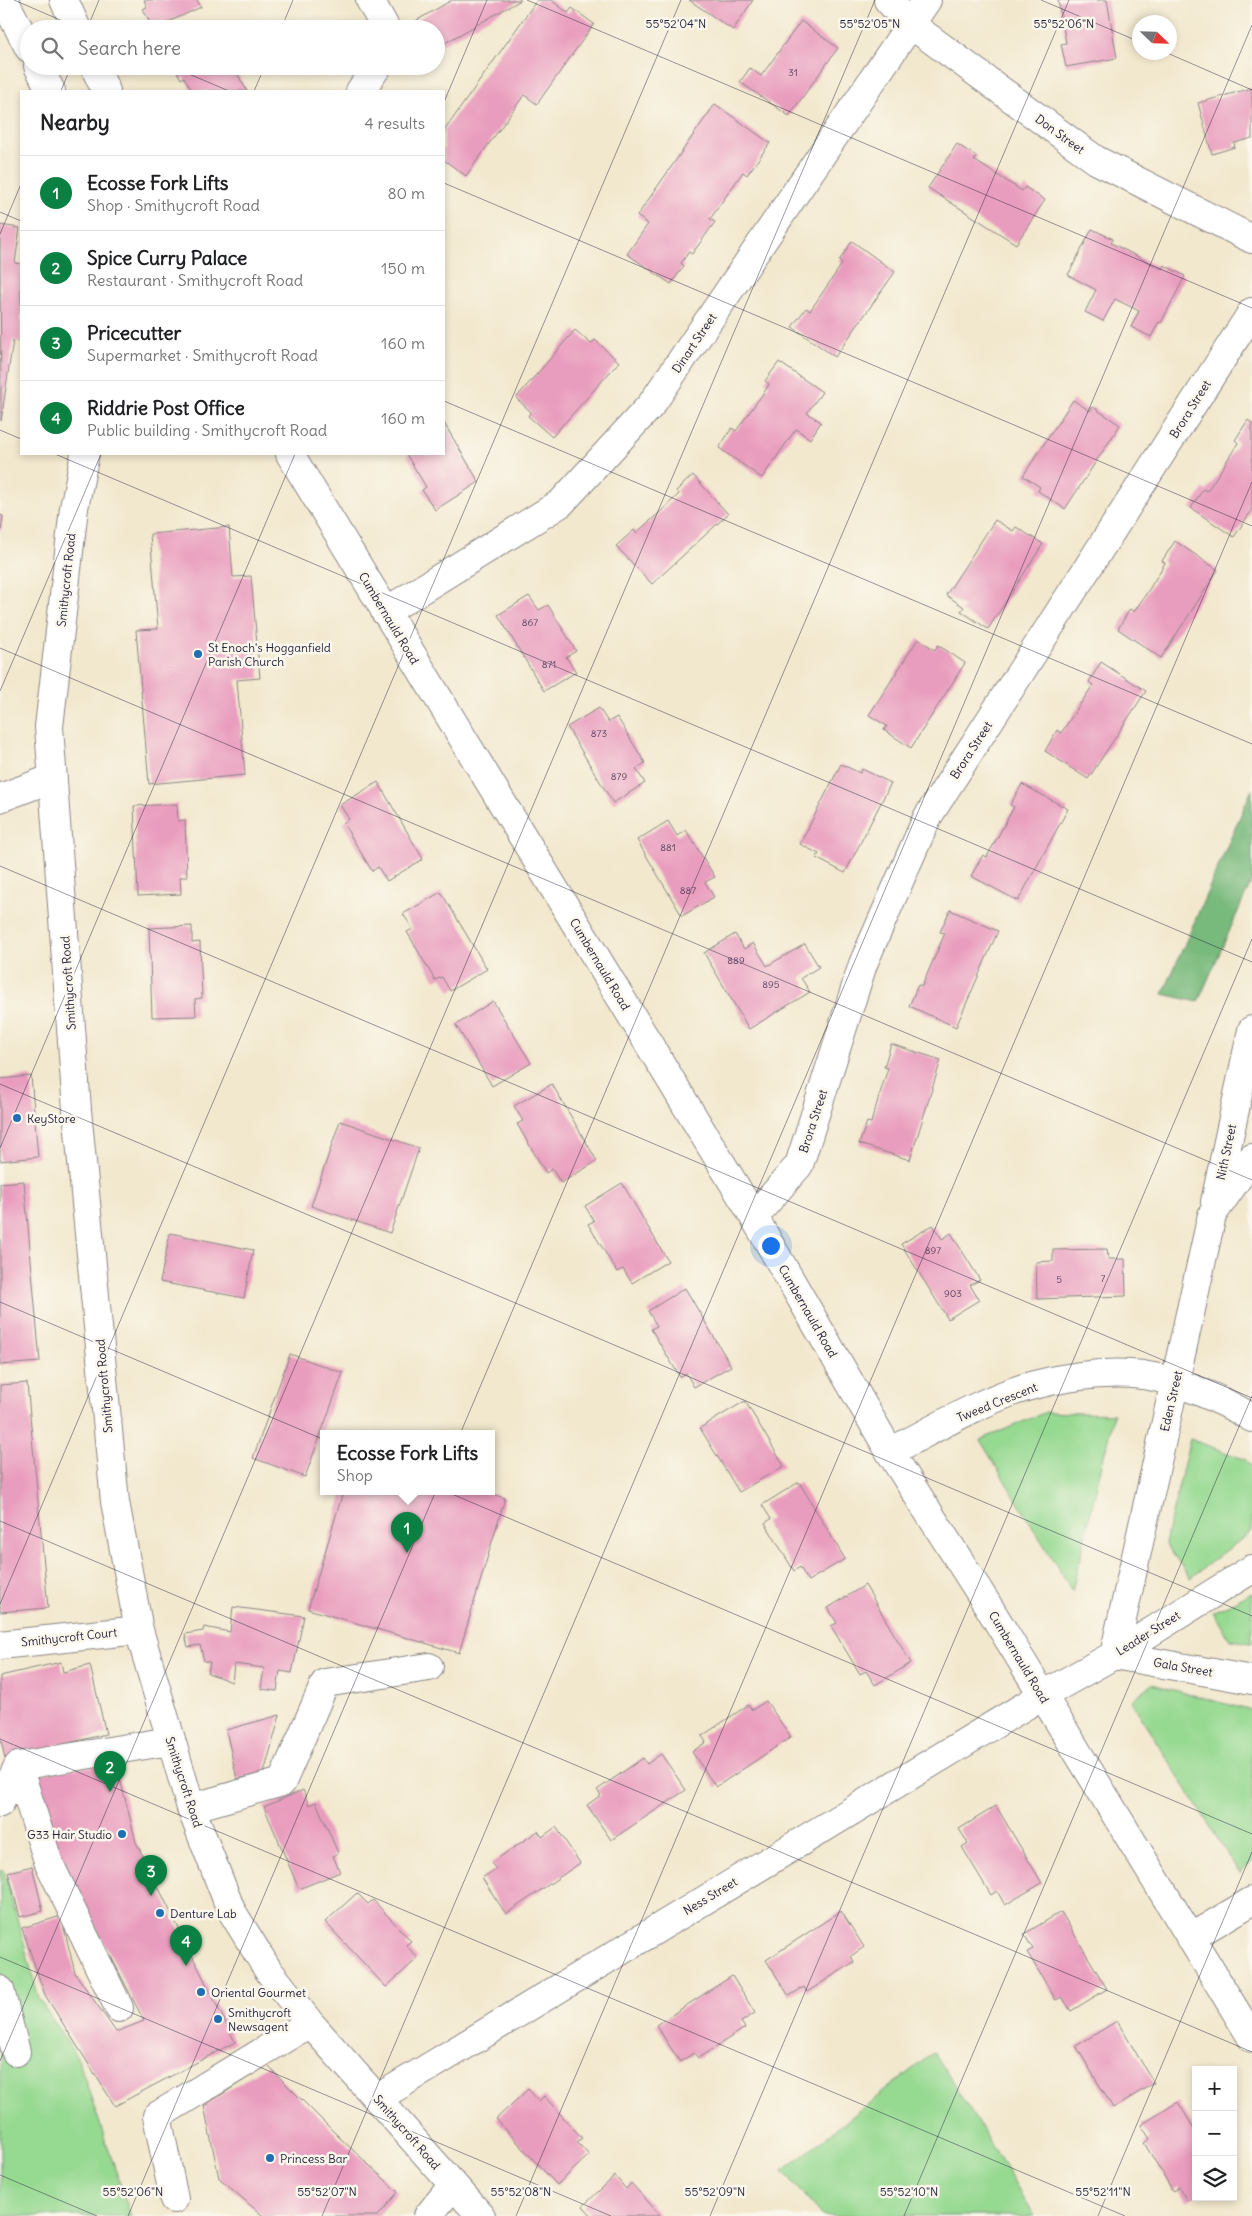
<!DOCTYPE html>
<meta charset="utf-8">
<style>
:root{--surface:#fff;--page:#f2f2f2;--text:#202124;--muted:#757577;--line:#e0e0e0;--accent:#0b8043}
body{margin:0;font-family:Delius,sans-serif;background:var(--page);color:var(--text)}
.controls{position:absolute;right:15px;bottom:15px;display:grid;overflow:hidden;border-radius:0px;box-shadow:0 2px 8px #0003}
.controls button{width:45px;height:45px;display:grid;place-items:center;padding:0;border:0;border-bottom:1px solid var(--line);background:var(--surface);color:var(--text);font:25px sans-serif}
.compass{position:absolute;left:1132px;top:15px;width:45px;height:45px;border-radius:50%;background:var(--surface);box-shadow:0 2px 8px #0003;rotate:113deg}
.you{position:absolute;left:770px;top:1245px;width:18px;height:18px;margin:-12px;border:4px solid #fff;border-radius:50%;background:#1a73e8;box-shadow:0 0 0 8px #1a73e833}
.badge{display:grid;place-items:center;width:32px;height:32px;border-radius:50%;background:var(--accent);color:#fff;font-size:16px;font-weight:700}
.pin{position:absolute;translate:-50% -41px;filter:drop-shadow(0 1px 2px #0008)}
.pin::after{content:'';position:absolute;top:26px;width:18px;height:15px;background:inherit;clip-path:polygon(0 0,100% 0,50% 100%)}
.popup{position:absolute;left:320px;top:1430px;width:175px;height:65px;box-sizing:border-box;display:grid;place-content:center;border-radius:0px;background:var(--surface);filter:drop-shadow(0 1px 4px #0005);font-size:16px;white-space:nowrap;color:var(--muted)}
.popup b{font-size:19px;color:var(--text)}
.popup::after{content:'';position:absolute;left:50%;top:100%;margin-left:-10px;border:10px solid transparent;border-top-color:var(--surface)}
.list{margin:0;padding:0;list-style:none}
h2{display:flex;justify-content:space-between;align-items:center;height:65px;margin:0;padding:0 20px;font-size:21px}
h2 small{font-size:16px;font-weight:400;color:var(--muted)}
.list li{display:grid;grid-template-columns:32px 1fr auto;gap:15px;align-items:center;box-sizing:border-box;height:75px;padding:0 20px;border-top:1px solid var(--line)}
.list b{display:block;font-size:19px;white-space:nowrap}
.list p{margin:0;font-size:16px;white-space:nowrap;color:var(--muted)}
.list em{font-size:16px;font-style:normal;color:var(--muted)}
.icon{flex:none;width:28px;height:28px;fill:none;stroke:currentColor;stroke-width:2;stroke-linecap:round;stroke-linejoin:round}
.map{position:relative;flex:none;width:1252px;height:2216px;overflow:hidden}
.search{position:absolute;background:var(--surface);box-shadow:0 2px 8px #0003;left:20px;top:20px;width:425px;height:55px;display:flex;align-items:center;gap:12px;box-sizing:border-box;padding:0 18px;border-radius:28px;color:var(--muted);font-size:19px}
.panel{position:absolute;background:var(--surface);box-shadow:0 2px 8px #0003;left:20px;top:90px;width:425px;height:365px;border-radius:0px}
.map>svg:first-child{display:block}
.green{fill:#96d991;stroke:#5c7e66}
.forest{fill:#78b97b;stroke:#4d6e5b}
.building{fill:#e99dbe}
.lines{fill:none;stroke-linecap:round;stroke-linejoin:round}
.minor-casing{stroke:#8a8584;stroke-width:30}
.major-casing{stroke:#8a8584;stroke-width:30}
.minor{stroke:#fff;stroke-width:28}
.major{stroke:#fff;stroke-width:28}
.ticks{fill:none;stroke:#22223b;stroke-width:1;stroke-opacity:0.45}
.poi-dot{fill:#1f6fb2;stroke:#fbf7ec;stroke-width:2}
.labels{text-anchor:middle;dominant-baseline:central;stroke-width:5;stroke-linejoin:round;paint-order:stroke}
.number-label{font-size:10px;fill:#54415c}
.street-label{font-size:12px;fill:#22223b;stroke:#fbf7ec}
.poi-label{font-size:12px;fill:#22223b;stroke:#fbf7ec;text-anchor:start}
.ticks-label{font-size:12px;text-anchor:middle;fill:#22223b;stroke:#fbf7ec;stroke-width:5;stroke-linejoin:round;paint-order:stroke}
</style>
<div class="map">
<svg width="1252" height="2216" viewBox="0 0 1252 2216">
<rect width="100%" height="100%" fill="#fbf7ec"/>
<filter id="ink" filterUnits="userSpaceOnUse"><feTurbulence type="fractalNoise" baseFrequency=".02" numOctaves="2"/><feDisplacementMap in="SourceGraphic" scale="10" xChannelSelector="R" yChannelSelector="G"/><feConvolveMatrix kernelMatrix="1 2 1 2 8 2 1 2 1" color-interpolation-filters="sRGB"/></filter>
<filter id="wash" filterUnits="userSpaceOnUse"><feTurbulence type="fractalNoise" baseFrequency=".0096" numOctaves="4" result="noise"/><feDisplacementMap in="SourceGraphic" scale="20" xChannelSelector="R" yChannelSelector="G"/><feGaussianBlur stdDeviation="1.12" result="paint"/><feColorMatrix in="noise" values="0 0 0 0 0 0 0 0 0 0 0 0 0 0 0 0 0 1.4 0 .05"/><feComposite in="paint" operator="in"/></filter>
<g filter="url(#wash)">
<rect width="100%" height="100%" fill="#f2e8ce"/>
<!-- green -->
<path class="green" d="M1046 1412 1114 1414 1072 1591 980 1440Z
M1190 1439 1246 1460 1252 1467V1531L1190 1578 1165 1543Z
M1252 1593V1643L1230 1640 1213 1612Z
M1152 1684 1252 1711V1862L1240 1874 1131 1701Z
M0 1871H4L39 1999 78 2059 131 2216H0Z
M934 2052 1035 2216H823L783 2171Z"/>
<!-- forest -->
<path class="forest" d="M1252 789V880L1198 1002 1163 994Z"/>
<g id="blocks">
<!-- building -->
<path class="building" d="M144 0H197L201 7 153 29 143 9 147 7Z
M452 0H521L436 48V29H409L407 26Z
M537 0H551L568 13 572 8 594 24 537 104 524 95 466 176 444 160V131Z
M689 0H753L733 30Z
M1058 0H1107L1117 58 1066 67 1061 44 1066 43Z
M801 21 838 48 789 116 740 82 750 68 761 76Z
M174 66H233L247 91H192L184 77 181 79Z
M1252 88V138L1234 143 1235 147 1212 154 1198 103Z
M715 104 770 143 747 175 743 172 710 219 715 222 692 254 689 252 681 263 684 266 671 284 627 254 648 224 637 216Z
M957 144 977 157 974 160 1022 191 1025 187 1045 200 1016 244 928 188Z
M0 225 20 228 15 263 21 264V342L13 340 1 421Z
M1092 229 1113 239 1111 243 1158 267 1162 269 1164 265 1185 276 1161 323 1159 322 1151 337 1131 327 1139 311 1115 299 1103 321 1085 312 1096 290 1068 275Z
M852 241 895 272 835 357 792 327 806 308 810 311 840 267 842 264 839 261Z
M575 330 591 344 595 340 619 362 552 437 528 416 531 412 516 398Z
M779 362 822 392 807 413 821 422 810 439 796 429 762 478 719 448 732 428 736 431 767 388 769 384 765 381Z
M1073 400 1090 411 1093 407 1120 425 1065 509 1038 491 1040 487 1023 476Z
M1248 420 1252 423V510L1234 537 1191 508 1203 489 1207 491 1223 467 1238 443 1235 440Z
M444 423 479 482 435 510 422 490 426 487 406 454H444Z
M693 475 728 514 652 584 616 546 634 530 636 533 658 514 679 494 676 491Z
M0 515 3 516 1 532H0Z
M995 520 1013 531 1016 527 1043 544 988 629 961 611 964 607 946 595Z
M229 527 233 577 251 576 260 678 237 680 245 775 149 784 136 630 158 629 150 534Z
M1175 541 1218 570 1161 658 1118 629 1130 609 1134 612 1150 588 1165 563 1162 561Z
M529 596 539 610 548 605 576 651 566 657 576 672 544 691 498 615Z
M918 639 935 650 938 645 965 663 911 748 884 730 887 726 869 715Z
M1101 662 1146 691 1088 779 1045 751 1057 730 1061 733 1093 685 1089 682Z
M599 708 608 722 617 717 645 763 636 769 645 783 613 803 567 727Z
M841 764 860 773 862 769 891 783 845 873 816 858 819 854 800 844Z
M378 782 423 859 387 881 378 867 372 871 343 823 349 819 340 805Z
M1022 784 1068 809 1018 901 971 876 983 855 987 857 989 853 1014 807 1010 805Z
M177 804 178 821 185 820 187 877H180L181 894 138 896 134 806Z
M668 821 677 836 686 830 715 877 705 882 714 897 682 916 637 840Z
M441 892 487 969 450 991 442 977 435 980 407 932 413 929 403 914Z
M950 910 998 931 956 1027 909 1006 918 985 922 986 945 933 940 932Z
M192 926V943L200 942 202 998 195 999 196 1016 152 1017 149 928Z
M735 934 744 949 753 943 767 966 805 944 819 967 801 978 810 992 749 1029 704 953Z
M493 1001 531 1063 492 1086 456 1025Z
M891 1044 941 1060 910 1160 859 1144 867 1122 871 1123 872 1119 888 1068 884 1067Z
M31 1076 38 1157 0 1161V1079Z
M552 1084 597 1161 561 1183 552 1169 546 1173 517 1124 523 1121 514 1106Z
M340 1121 419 1148 390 1233 311 1206Z
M24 1181 40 1362 0 1365V1183Z
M622 1183 668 1261 632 1283 623 1269 617 1272 588 1224 594 1221 585 1206Z
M933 1225 942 1239 951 1233 980 1280 970 1285 979 1300 948 1319 901 1244Z
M170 1233 253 1250 244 1298 160 1282Z
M1107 1249 1108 1259H1125L1126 1296 1037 1299 1036 1262 1053 1261V1250Z
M685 1288 731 1366 694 1387 686 1373 680 1377 651 1329 657 1326 648 1311Z
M290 1354 343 1373 305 1477 253 1458Z
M27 1383 48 1608 0 1612V1385Z
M745 1401 784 1466 739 1492 700 1428Z
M799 1482 845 1559 808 1581 800 1567 794 1571 765 1523 771 1519 762 1505Z
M343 1492H485L505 1498 459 1653 308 1609Z
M865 1585 911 1663 875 1685 866 1671 860 1674 831 1626 837 1623 828 1608Z
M233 1607 304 1616 292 1673 280 1671 277 1691 261 1689 264 1668 234 1664 232 1682 208 1673 210 1662 204 1661 200 1645 188 1647 185 1634 203 1631 204 1627 230 1632Z
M61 1662 63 1672 90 1665 106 1734 5 1758 0 1736V1676Z
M766 1701 791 1737 716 1787 692 1752 706 1742 702 1736 748 1705 752 1710Z
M280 1715 264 1773 237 1779 226 1730Z
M661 1754 686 1790 611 1840 587 1805 601 1795 597 1790 643 1758 647 1764Z
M116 1763 136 1842 235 2042 115 2106 45 1995 22 1928 61 1916 75 1973 116 2032 144 2021 55 1847 36 1774Z
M303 1790 309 1805 316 1802 338 1853 333 1856 340 1872 299 1889 264 1807Z
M996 1806 1042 1883 1005 1905 997 1891 991 1895 962 1847 968 1843 959 1829Z
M556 1827 580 1863 506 1914 482 1878 496 1869 491 1863 538 1831 542 1837Z
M32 1866 43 1911 20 1917 8 1872Z
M357 1893 368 1904 373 1900 411 1941 406 1945 418 1958 386 1987 325 1922Z
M841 1911 864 1947 851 1956 854 1962 807 1992 804 1987 789 1996 766 1960Z
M1061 1912 1107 1989 1071 2011 1062 1997 1056 2000 1027 1952 1033 1949 1024 1934Z
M732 1976 755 2013 741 2022 745 2028 698 2058 694 2053 680 2062 656 2025Z
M1117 2021 1154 2083 1113 2108 1076 2046Z
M267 2065 340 2138 398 2192 378 2216H263L219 2178 204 2106Z
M528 2089 539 2101 544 2096 582 2138 577 2142 589 2155 557 2185 496 2119Z
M1178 2102 1196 2132V2196L1187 2201 1179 2187 1173 2191 1144 2143 1150 2139 1141 2125Z
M615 2176 626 2189 631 2183 661 2216H592L583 2206Z"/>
</g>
</g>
<g filter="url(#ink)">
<use href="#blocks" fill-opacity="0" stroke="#8a8584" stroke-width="1"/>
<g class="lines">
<!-- minor casing -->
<g class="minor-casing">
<path id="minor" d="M370 0 386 29
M888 0 910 24 1096 160 1252 239
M360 91 378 66
M85 454 74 508 49 727 77 1110 115 1502 139 1630 191 1808 231 1910 268 1970 310 2023 481 2216
M385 612 561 503 651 405 927 0
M0 798 53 778
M1252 1158 1212 1215 1114 1655 1252 1680
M1215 1202 1252 1030
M754 1217 799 1165 863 964 927 818 1252 312
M890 1452C933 1430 987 1397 1034 1385 1069 1376 1107 1371 1143 1375 1178 1380 1223 1400 1252 1418
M0 1645 139 1630
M18 1766 48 1861 119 2008
M0 1803 18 1766 170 1741
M191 1808 282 1782 325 1683 429 1667
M1190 1938 1252 1901
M0 1990 16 2052
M378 2098 1043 1695 1114 1655 1252 1569
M174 2199 157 2116 310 2023
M428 2216 453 2185"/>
</g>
<!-- major casing -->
<g class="major-casing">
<path id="major" d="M4 0 29 48
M64 0 77 29
M38 66 51 91
M94 66 106 91
M290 454 754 1217 890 1452 987 1604 1252 2038"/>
</g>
<!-- minor -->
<use href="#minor" class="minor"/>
<!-- major -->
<use href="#major" class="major"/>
</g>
</g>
<!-- ticks -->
<path class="ticks" d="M14 0 81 29M527 0 1252 308M1041 0 1140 42M87 29 99 0M281 29 293 0M1165 52 1252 90M170 66 229 91M61 91 71 66M254 91 265 66M444 102 487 0M444 183 1252 526M0 212 21 221M0 234 21 184M444 401 1252 744M0 430 21 439M55 454 1252 962M0 648 1252 1180M0 691 101 454M0 866 1252 1398M0 1084 1252 1616M0 1148 295 454M0 1302 1252 1834M0 1521 1252 2052M0 1604 681 0M0 1739 1125 2216M0 1957 611 2216M0 2061 875 0M0 2175 97 2216M128 2216 1069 0M322 2216 1252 25M516 2216 1252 482M710 2216 1252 939M904 2216 1252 1396M1098 2216 1252 1852"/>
<!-- markers -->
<g class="poi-dot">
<circle cx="198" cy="654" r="5"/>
<circle cx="17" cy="1118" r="5"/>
<circle cx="122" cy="1834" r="5"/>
<circle cx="160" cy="1913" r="5"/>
<circle cx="201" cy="1992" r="5"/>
<circle cx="218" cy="2019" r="5"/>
<circle cx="270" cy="2158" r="5"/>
</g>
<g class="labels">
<!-- number labels -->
<g class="number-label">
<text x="793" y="72">31</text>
<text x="530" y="622">867</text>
<text x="549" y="664">871</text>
<text x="599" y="733">873</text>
<text x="619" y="776">879</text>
<text x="668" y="847">881</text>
<text x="688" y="890">887</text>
<text x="736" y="960">889</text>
<text x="771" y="984">895</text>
<text x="933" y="1250">897</text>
<text x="1103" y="1278">7</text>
<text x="1059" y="1279">5</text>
<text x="953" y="1293">903</text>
</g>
<!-- street labels -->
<g class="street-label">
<text transform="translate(1060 134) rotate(36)">Don Street</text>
<text transform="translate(694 343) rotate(-56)">Dinart Street</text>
<text transform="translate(1190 409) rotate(-58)">Brora Street</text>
<text transform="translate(66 580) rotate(-84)">Smithycroft Road</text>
<text transform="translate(389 618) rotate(59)">Cumbernauld Road</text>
<text transform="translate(971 750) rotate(-57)">Brora Street</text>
<text transform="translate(600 964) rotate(59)">Cumbernauld Road</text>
<text transform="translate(68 983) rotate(-94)">Smithycroft Road</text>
<text transform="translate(813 1121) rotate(-72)">Brora Street</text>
<text transform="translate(1226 1152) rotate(-78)">Nith Street</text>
<text transform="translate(808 1311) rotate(60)">Cumbernauld Road</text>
<text transform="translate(104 1386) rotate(-95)">Smithycroft Road</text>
<text transform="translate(1171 1401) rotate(-77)">Eden Street</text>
<text transform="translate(997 1402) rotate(-22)">Tweed Crescent</text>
<text transform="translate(1148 1633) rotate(-32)">Leader Street</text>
<text transform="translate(69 1637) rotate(-6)">Smithycroft Court</text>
<text transform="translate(1019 1657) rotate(59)">Cumbernauld Road</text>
<text transform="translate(1183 1667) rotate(10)">Gala Street</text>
<text transform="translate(184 1782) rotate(72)">Smithycroft Road</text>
<text transform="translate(710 1896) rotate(-31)">Ness Street</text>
<text transform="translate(407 2132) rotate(49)">Smithycroft Road</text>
</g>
<!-- poi labels -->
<g class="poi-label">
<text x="208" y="647">St Enoch's Hogganfield<tspan x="208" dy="14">Parish Church</tspan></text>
<text x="27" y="1118">KeyStore</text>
<text x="112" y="1834" text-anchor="end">G33 Hair Studio</text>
<text x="170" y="1913">Denture Lab</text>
<text x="211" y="1992">Oriental Gourmet</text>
<text x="228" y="2012">Smithycroft<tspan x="228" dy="14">Newsagent</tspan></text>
<text x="280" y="2158">Princess Bar</text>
</g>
</g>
<g class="ticks-label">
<text x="676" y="28">55°52'04"N</text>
<text x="870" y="28">55°52'05"N</text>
<text x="1064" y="28">55°52'06"N</text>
<text x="133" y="2196">55°52'06"N</text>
<text x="327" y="2196">55°52'07"N</text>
<text x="521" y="2196">55°52'08"N</text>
<text x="715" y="2196">55°52'09"N</text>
<text x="909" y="2196">55°52'10"N</text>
<text x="1103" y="2196">55°52'11"N</text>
</g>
</svg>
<div class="controls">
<button>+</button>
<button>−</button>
<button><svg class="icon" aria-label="layers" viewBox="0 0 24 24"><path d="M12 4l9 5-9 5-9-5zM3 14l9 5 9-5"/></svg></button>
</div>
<svg class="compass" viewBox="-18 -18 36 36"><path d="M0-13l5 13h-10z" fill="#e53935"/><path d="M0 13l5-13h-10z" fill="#757577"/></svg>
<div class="you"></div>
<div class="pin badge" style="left:407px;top:1553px">1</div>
<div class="popup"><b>Ecosse Fork Lifts</b>Shop</div>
<div class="pin badge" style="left:110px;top:1792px">2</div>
<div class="pin badge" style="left:151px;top:1896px">3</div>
<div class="pin badge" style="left:186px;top:1966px">4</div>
<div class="search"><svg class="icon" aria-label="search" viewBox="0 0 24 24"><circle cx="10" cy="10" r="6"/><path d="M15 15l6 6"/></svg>Search here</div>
<section class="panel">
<h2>Nearby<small>4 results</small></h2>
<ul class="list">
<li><span class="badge">1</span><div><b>Ecosse Fork Lifts</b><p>Shop · Smithycroft Road</p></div><em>80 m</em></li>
<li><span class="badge">2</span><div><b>Spice Curry Palace</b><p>Restaurant · Smithycroft Road</p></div><em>150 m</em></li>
<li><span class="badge">3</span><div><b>Pricecutter</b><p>Supermarket · Smithycroft Road</p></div><em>160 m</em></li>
<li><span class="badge">4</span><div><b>Riddrie Post Office</b><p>Public building · Smithycroft Road</p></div><em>160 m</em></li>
</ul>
</section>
</div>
